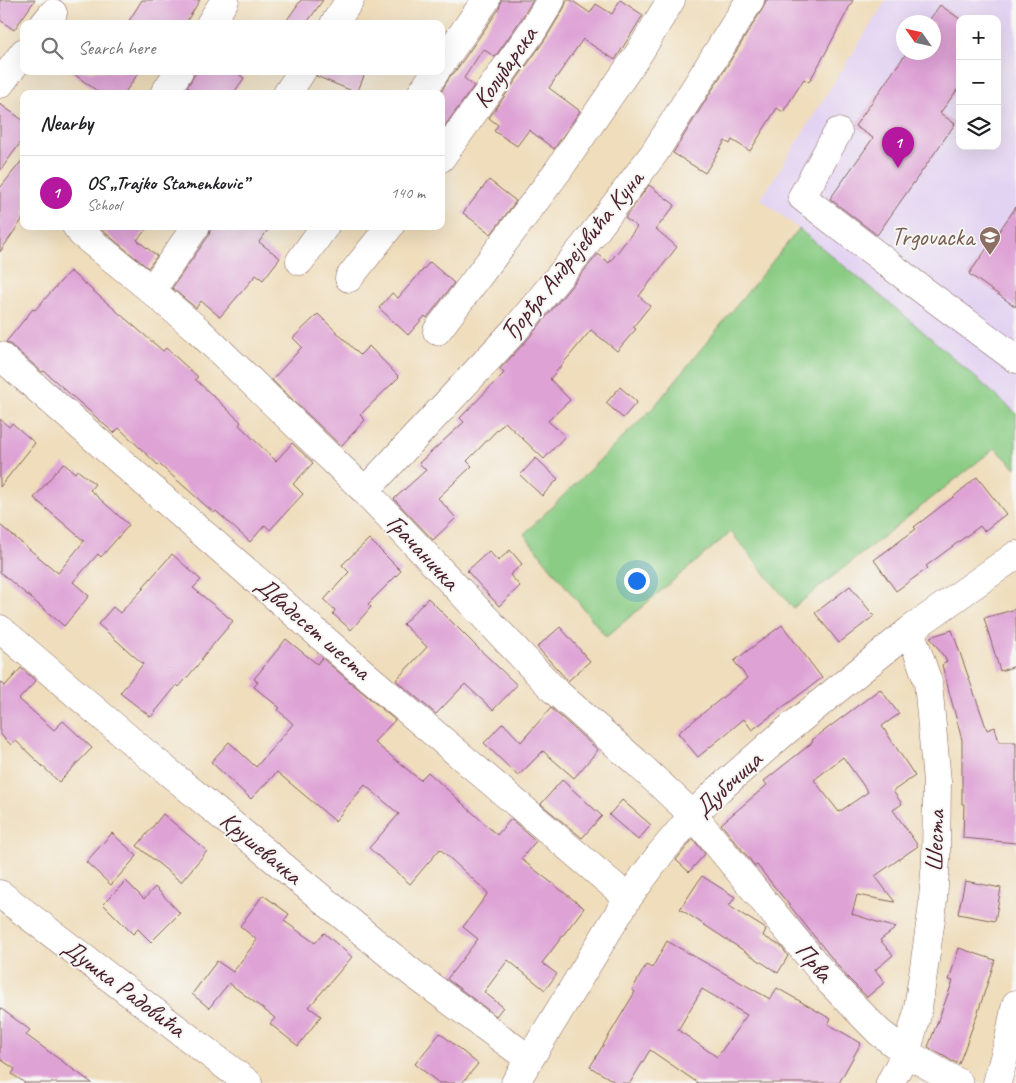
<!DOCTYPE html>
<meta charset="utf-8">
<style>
:root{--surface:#fff;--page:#f6f6f6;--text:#202124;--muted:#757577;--line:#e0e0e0;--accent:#b5179e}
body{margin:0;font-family:Caveat,sans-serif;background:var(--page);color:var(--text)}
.controls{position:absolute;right:15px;top:15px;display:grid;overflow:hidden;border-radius:10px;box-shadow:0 5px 20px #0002}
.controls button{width:45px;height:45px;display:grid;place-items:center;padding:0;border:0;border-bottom:1px solid var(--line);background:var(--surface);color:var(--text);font:25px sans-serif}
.compass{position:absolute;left:896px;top:15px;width:45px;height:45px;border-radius:50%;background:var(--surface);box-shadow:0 5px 20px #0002;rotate:304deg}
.you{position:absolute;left:636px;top:580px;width:18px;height:18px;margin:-12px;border:4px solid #fff;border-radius:50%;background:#1a73e8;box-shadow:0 0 0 8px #1a73e833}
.badge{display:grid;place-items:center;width:32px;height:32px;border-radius:50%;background:var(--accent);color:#fff;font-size:16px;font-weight:700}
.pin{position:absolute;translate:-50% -41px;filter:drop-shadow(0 1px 2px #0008)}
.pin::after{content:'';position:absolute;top:26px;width:18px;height:15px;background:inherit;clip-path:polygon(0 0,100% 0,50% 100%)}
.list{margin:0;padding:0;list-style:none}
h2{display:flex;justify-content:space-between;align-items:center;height:65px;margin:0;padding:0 20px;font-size:21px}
h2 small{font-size:16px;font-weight:400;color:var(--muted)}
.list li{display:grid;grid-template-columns:32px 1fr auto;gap:15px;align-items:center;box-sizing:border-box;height:75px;padding:0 20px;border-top:1px solid var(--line)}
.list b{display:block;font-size:19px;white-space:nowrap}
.list p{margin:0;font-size:16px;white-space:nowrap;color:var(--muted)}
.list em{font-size:16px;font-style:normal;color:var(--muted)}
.icon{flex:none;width:28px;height:28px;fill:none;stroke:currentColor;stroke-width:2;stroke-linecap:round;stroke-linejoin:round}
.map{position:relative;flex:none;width:1016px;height:1083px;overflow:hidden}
.search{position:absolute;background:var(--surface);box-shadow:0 5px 20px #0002;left:20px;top:20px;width:425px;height:55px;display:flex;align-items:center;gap:12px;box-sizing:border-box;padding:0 18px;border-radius:10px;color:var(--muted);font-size:19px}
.panel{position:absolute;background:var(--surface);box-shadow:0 5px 20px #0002;left:20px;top:90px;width:425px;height:140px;border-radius:10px}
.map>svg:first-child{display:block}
.built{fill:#e3d3f2;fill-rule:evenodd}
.green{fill:#8acc84;stroke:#6a7658}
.building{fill:#dea2d5;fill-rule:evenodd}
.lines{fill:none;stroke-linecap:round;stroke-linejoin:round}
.minor-casing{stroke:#84625d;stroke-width:29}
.minor{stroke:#fff;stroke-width:28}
.labels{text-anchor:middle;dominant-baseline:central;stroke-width:4;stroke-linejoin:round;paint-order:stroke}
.street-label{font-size:25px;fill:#4a1f2b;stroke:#f6f6f2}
.education-label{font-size:25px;fill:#785e54;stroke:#f6f6f2;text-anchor:end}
</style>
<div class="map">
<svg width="1016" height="1083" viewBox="0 0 1016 1083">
<rect width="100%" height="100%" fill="#f6f6f2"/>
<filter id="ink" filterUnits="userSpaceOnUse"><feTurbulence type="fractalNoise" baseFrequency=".02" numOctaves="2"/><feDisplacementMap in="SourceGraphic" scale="10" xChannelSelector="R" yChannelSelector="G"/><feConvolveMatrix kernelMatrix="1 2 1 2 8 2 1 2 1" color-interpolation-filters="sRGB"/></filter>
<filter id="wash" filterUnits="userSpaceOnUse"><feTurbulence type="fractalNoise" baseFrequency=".0096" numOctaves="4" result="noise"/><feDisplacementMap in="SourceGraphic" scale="20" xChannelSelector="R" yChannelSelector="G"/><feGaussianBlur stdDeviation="1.12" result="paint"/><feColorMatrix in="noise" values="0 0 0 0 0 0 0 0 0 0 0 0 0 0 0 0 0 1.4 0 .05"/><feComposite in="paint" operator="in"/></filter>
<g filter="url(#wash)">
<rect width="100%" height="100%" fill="#efddbb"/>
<!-- built -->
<path class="built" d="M886 0H1016V413L911 321 799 229 761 199ZM960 19H997V146H960ZM904 22H934V52H904Z"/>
<!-- green -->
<path class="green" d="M799 229 911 321 1016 413V468L995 448 793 608 731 532 606 637 524 534 653 408Z"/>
<g id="blocks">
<!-- building -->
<path class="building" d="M0 0H35L14 30 0 20Z
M142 0H200L185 24H127Z
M301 0H323L306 24H284Z
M501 0H533L520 21 495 57 483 49 464 78 474 86 441 131V94H440L450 76 454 73 499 9Z
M567 0H571L590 13 596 4 612 14 620 0 643 15 615 60 583 39 549 88 580 111 554 149 529 130 517 146 494 131 498 125 489 118 546 38 564 8Z
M766 0H853L825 54 809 82 804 79 783 112 777 108 750 151 732 140 730 144 725 141 705 173 673 153 763 8Z
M940 5 960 19V86L940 113 955 124 877 235 830 199 873 138 855 126 907 52H934V22H928Z
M70 71H140L124 94H101Z
M197 71H234L244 78 233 94H198L187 87Z
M318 71H366L357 93 316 76Z
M0 104 24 121V138L0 171Z
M24 158V217L0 252V188Z
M489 180 516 201 491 234 463 213Z
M649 185 675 205 656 229 677 247 639 296 650 306 633 327 636 329 617 351 591 330 550 379 570 400 548 421 565 436 544 459 505 422 467 461 472 466 438 498 456 518 433 540 394 499 426 470 419 463 464 422 460 418 504 373 500 369 527 340 598 254 609 263 637 227 625 218Z
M1016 207V307L969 274Z
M97 226H149L137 240 157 256 148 268Z
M211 226H271L259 242 280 258 263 280 256 275 220 317 201 301 196 308 172 288 209 235Z
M430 262 454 283 427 318 425 316 408 335 379 308 392 293 398 298Z
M70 271 163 351 166 348 198 377 195 379 241 422 239 425 276 461 292 443 313 463 293 484 303 494 270 530 265 525 250 542 216 511 214 513 159 464 158 465 119 428 114 433 44 371 42 372 10 344 6 342 33 309 35 310Z
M318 314 360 355 369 346 399 377 360 415 365 420 341 446 272 380 302 347 293 338Z
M620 387 637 402 623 418 606 403Z
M0 419 9 427 12 423 35 443 0 487Z
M536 458 558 479 542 496 520 475Z
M63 463 75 473 77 470 95 484 90 490 129 525 101 557 98 554 73 582 89 596 64 626 0 572V525L58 573 84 541 34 498Z
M977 477 1006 514 984 531 980 526 926 566 928 568 896 591 874 560 916 529 914 527 952 498Z
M369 539 401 571 368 604 371 607 351 630 333 614 335 610 324 600 349 572 342 565Z
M510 550 522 564 510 575 520 586 499 606 467 571 489 551 498 561Z
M172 554 201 580 193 588 233 621 201 659 202 660 179 687 177 685 151 717 120 693 143 664 98 624 113 607 120 613 144 588 143 587Z
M850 586 874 616 839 643 815 613Z
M428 598 475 645 517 685 493 710 465 684 436 714 396 680 427 647 403 624Z
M1016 609V666L1000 671 984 618Z
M782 625 822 678 752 730 744 719 698 757 678 733 747 678 734 661Z
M560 627 590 661 568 681 537 647Z
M952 630 987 730 995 727 999 742H1016V843L963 838 964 804H962V740L942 665 947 661 930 637Z
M286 639 317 664 322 658 395 720 374 742 420 780 428 772 497 835 511 819 536 841 521 859 584 908 542 963 557 974 545 990 508 960 484 992 503 1007 496 1016 447 979 478 939 463 927 488 893 440 849 410 884 369 848 399 814 365 785 335 821 277 772 251 799 211 762 229 742 256 767 293 724 278 710 280 708 254 687 258 682 254 679Z
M21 668 36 681 19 699 54 730 63 721 92 748 59 782 15 740 11 745 0 734V681L5 686Z
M880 689 899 714 882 726 915 776 893 791 902 804 893 810 918 846 875 876 895 902 857 895 852 914 896 928 880 940 893 955 875 970 885 982 867 997 847 977 757 865 755 866 721 824 767 785 764 781 813 742 812 740ZM843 757 868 792 839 812 814 780Z
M551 708 598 750 574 778 543 751 518 776 484 743 503 723 521 742Z
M562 780 602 816 582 838 541 804Z
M622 800 651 825 638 840 609 815Z
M163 814 207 851 181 882 137 846Z
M112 833 137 856 111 885 86 862Z
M693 839 705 854 689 872 676 860Z
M702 876 735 897 729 906 766 929 763 936 781 946 788 956 778 973 680 909Z
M126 881 144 899 155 887 180 913 151 942 138 929 133 934 103 904Z
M965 881 1001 888 995 921 958 914Z
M263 895 289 914 284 921 315 943 324 933 352 957 309 1007 321 1016 298 1046 270 1024 275 1018 229 983 209 1008 192 994 217 961 233 972 257 940 240 926Z
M667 941 770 999 777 988 831 1019 828 1024 861 1043 839 1083H698L650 1050 630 1083H617L590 1067 635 992 632 990 646 965 652 968ZM702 989 747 1015 717 1057 678 1030Z
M959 948 995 960 978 1012 959 1064 952 1061 928 1047 953 981 949 980Z
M0 1008 30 1030 26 1035 92 1083H25L12 1074 15 1069 0 1059Z
M440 1033 478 1064 462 1083H439L415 1064Z"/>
</g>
</g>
<g filter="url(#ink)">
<use href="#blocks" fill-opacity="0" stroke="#84625d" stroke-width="1"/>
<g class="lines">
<!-- minor casing -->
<g class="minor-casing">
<path id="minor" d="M44 24 53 13
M210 24 225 0
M334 24 350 0
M441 64 486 0
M0 84 24 52
M164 94 179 71
M287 94 302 71
M421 94 436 71
M838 132 802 197 912 282 1016 359
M441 158 533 30 551 0
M76 226 82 234 139 280 198 330 365 491 554 690 636 762 693 815 831 983 879 1032 906 1053 959 1083
M300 261 325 226
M349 278 390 226
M152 290 196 226
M437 331 557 172 639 53 671 0
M0 356 348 660 628 898
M365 491 515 330 584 246 655 152 750 0
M0 629 143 751 411 972 529 1059
M0 894 248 1083
M515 1083 628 898 661 853 693 815 717 791 781 735 910 630 1016 555
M890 1083 906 1053 917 1015 932 912 936 860 937 782 928 682 910 630
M997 1083 1008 1043 1016 1004"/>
</g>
<!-- minor -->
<use href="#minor" class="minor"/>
</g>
</g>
<!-- icons -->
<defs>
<g id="school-pin" transform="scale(1.125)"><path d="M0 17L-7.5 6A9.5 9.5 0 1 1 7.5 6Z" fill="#8d6e63" stroke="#f6f6f2"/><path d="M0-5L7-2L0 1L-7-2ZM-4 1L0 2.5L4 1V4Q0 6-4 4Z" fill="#fff"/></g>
</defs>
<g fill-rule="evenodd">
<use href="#school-pin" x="990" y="237"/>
</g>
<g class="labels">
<!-- street labels -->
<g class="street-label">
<text transform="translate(505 67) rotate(-55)">Колубарска</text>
<text transform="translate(572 256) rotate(-51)">Ђорђа Андрејевића Куна</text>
<text transform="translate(423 552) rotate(47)">Грачаничка</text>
<text transform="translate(313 628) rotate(41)">Двадесет шеста</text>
<text transform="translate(728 784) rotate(-43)">Дубочица</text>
<text transform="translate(935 841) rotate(-88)">Шеста</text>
<text transform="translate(261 848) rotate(40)">Крушевачка</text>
<text transform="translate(814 962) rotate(50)">Прва</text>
<text transform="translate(124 988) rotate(37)">Душка Радовића</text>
</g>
<!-- education labels -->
<g class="education-label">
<text x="974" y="237">Trgovacka</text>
</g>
</g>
</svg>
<div class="controls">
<button>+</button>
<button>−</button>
<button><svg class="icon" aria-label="layers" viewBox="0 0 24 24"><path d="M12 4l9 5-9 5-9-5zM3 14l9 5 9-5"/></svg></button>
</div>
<svg class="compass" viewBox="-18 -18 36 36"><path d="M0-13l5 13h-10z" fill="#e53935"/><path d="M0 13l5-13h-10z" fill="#757577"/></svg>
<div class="you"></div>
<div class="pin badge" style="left:898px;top:168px">1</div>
<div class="search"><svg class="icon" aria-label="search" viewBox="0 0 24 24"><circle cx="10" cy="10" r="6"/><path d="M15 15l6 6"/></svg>Search here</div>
<section class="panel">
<h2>Nearby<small></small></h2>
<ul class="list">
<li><span class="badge">1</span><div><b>OS „Trajko Stamenkovic”</b><p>School</p></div><em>140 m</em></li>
</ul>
</section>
</div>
